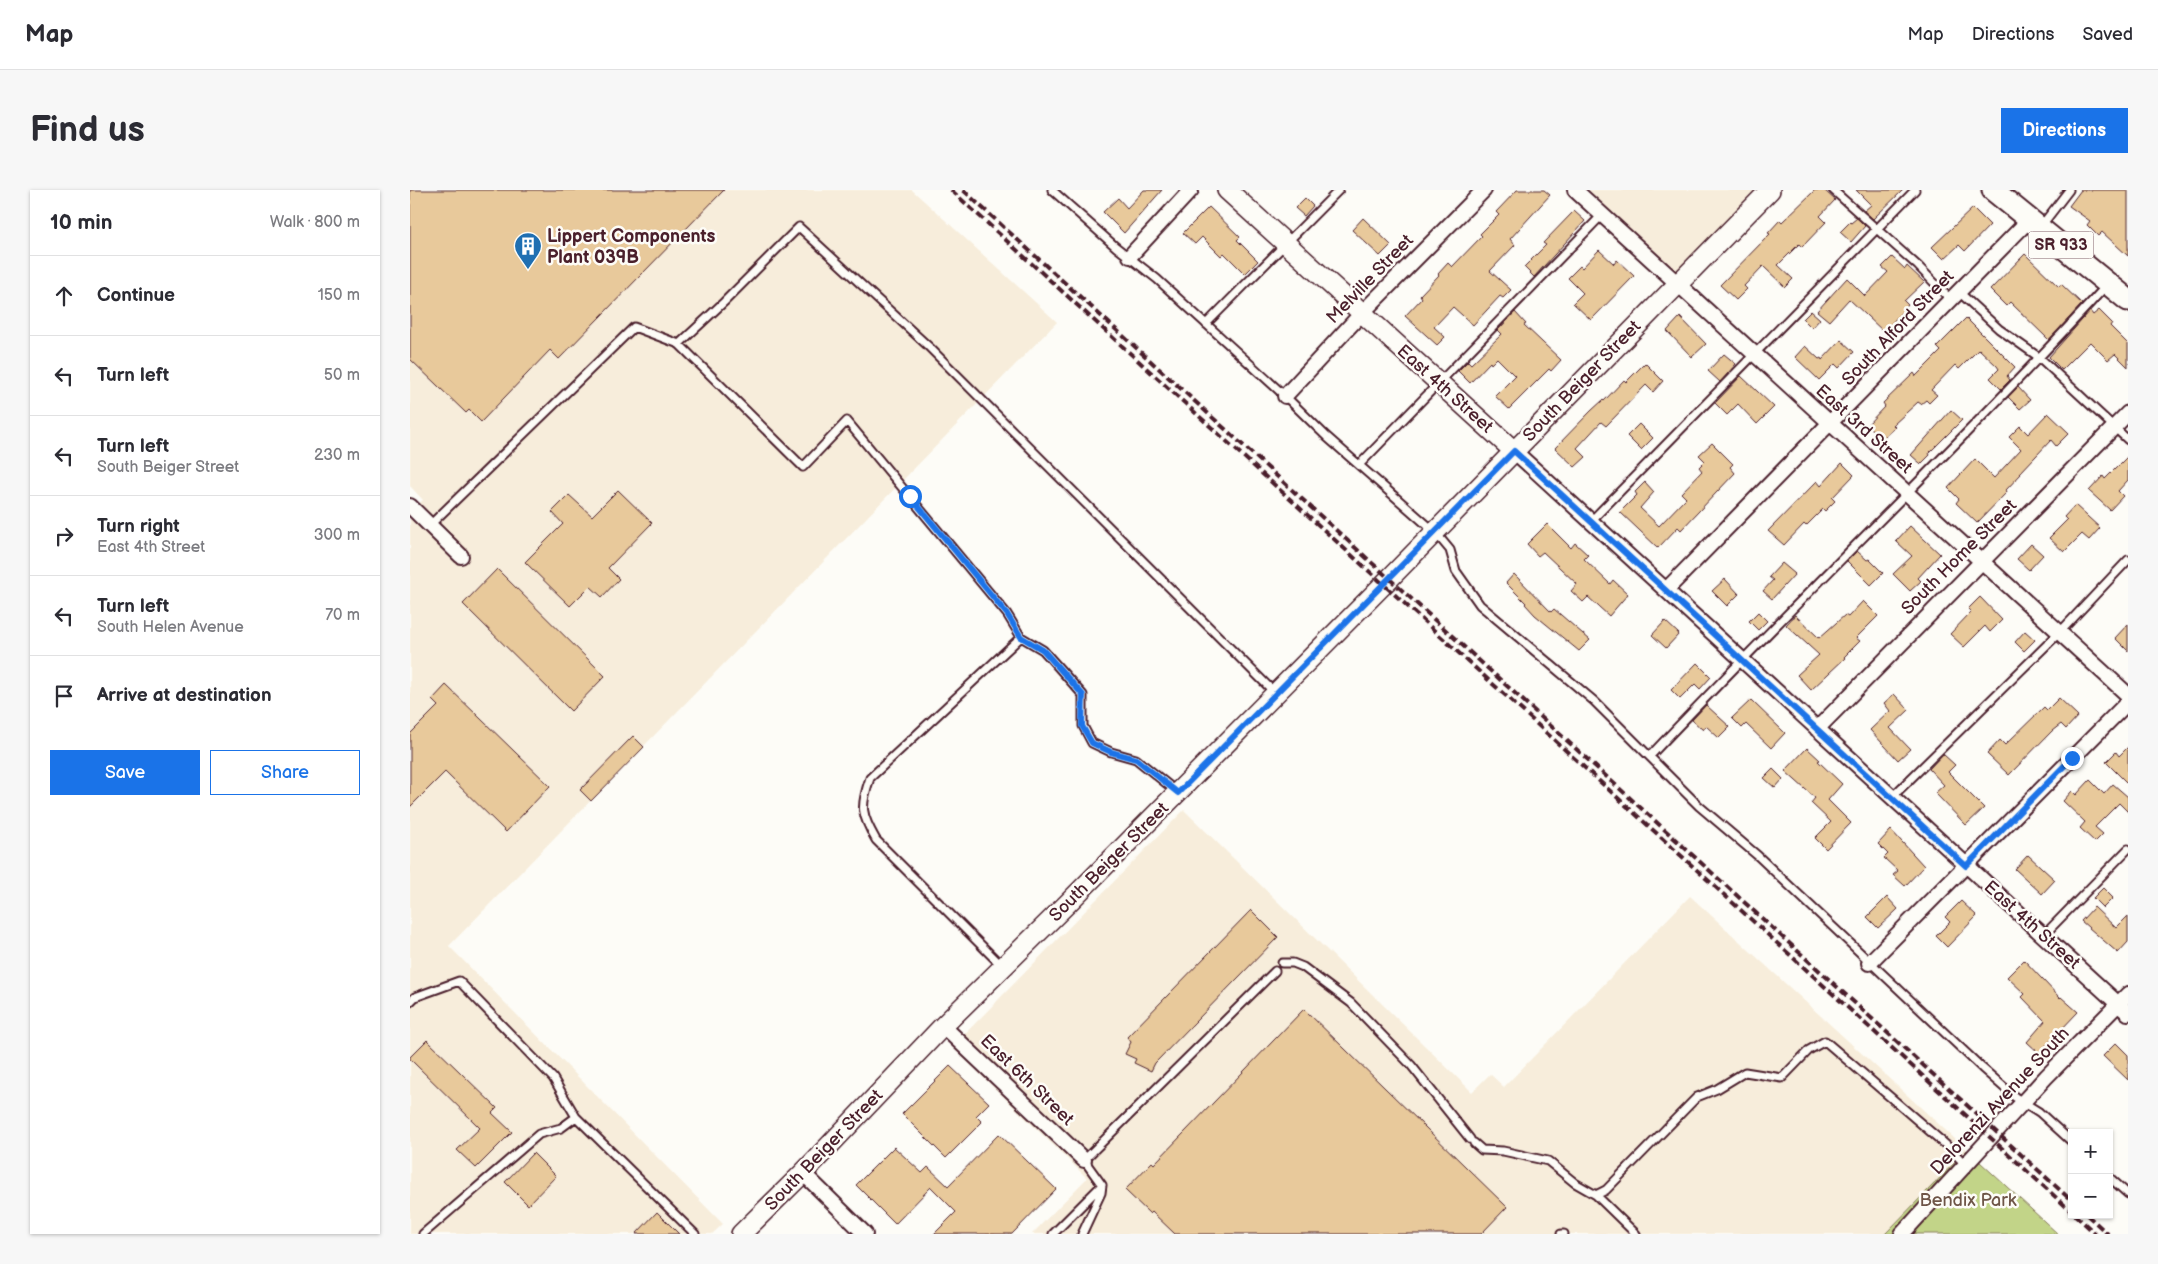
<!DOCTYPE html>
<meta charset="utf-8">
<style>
:root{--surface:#fff;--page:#f7f7f7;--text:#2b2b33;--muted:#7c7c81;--line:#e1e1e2;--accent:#1a73e8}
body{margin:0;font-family:"Balsamiq Sans",sans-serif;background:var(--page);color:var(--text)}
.controls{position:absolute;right:15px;bottom:15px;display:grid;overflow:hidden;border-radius:0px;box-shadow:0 1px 4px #0004}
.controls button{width:45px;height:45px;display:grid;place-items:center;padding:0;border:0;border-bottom:1px solid var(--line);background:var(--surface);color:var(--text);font:25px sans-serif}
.stop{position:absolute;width:15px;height:15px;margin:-11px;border:4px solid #1a73e8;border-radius:50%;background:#fff}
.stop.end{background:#1a73e8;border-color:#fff;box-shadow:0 1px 5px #0008}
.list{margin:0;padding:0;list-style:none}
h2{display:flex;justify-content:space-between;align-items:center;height:65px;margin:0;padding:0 20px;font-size:21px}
h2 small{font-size:16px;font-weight:400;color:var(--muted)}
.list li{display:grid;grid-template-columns:32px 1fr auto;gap:15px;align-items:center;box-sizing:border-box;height:80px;padding:0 20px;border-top:1px solid var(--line)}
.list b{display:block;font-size:19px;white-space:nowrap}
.list p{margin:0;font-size:16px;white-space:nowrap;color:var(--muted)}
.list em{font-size:16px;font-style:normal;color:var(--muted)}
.actions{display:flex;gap:10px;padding:15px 20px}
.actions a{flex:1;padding:11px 0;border:1px solid var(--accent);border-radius:0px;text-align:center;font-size:18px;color:var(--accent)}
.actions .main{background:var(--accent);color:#fff}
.icon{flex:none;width:28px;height:28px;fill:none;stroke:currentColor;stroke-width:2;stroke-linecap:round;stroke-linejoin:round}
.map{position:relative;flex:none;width:1718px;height:1044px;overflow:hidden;border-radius:0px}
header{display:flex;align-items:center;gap:30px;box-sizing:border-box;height:70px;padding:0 25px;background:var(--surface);border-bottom:1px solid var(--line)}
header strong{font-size:24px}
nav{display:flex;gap:28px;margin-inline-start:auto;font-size:18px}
.intro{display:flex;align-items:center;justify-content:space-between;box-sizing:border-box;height:120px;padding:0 30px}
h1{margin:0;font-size:35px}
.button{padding:12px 22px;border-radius:0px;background:var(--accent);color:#fff;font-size:18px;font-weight:700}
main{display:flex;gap:30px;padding:0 30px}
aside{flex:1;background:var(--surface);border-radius:0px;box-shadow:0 1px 4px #0004}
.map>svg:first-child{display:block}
.built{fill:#f7eddb}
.green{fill:#c2d488;stroke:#867a5a}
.building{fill:#e8c99b;stroke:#4a1f2b}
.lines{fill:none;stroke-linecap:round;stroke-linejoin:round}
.lane-casing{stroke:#4a1f2b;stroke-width:11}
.street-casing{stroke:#4a1f2b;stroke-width:18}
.secondary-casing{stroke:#4a1f2b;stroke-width:22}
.primary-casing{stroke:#4a1f2b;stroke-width:25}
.lane{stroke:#fdfcf7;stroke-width:7}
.street{stroke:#fdfcf7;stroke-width:14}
.secondary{stroke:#fdfcf7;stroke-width:19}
.primary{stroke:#fdfcf7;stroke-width:21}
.rail{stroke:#4a1f2b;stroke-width:4;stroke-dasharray:8 4;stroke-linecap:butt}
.route{stroke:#1a73e8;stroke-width:6}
.labels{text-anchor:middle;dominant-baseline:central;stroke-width:5;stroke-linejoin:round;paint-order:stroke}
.shield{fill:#fdfcf7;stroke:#806168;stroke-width:1}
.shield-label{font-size:16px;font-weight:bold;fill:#4a1f2b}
.poi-label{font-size:18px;font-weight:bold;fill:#4a1f2b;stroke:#fdfcf7;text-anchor:start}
.street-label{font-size:18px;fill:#4a1f2b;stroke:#fdfcf7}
.park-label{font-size:18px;fill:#6e5547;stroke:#fdfcf7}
</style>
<header>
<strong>Map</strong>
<nav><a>Map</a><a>Directions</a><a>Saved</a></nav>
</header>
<div class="intro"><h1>Find us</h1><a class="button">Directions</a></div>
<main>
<aside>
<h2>10 min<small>Walk · 800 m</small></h2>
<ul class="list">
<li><svg class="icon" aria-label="ahead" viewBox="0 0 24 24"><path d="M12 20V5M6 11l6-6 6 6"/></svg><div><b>Continue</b></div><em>150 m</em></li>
<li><svg class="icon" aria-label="left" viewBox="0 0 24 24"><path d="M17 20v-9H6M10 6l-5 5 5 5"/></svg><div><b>Turn left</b></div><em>50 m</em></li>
<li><svg class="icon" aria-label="left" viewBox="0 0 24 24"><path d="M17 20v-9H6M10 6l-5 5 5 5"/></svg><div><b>Turn left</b><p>South Beiger Street</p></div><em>230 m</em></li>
<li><svg class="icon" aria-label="right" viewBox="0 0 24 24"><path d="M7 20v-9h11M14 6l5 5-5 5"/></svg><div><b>Turn right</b><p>East 4th Street</p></div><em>300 m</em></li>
<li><svg class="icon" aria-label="left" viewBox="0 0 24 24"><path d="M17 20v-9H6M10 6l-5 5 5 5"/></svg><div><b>Turn left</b><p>South Helen Avenue</p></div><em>70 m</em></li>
<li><svg class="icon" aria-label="arrive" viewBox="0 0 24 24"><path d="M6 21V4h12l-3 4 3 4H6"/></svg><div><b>Arrive at destination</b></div></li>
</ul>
<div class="actions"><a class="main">Save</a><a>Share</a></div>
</aside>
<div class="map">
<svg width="1718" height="1044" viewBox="0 0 1718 1044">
<rect width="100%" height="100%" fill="#fdfcf7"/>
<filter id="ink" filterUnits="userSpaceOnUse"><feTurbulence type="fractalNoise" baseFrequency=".02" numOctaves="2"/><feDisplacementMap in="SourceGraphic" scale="10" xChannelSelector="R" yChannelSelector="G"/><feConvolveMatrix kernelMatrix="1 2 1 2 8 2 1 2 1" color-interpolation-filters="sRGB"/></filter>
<g filter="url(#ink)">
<!-- built -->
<path class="built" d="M0 0H502L647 132 39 756 313 1034 302 1044H0V322L13 310 0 296Z
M1165 0H1359L1267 93Z
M774 620 1062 902 1080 884 1094 897 1280 706 1557 960 1475 1044H622L677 988 542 857Z"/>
<!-- green -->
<path class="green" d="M1557 960 1648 1044H1475Z"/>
<!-- building -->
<path class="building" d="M0 0H314L149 169 140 160 71 232 59 220 56 223 0 169Z
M734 0H752L714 43 693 22 708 8 717 18Z
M1107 0H1134L1140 5 1100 49 1105 55 1080 81 1101 100 1093 108 1090 106 1063 135 1043 117 1024 137 1035 147 1027 155 995 126 1012 108 1010 105 1029 85 1028 84 1038 73 1042 77 1072 46 1070 44 1089 25 1086 22Z
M1405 0H1414L1425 10 1410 26 1416 32 1392 57 1389 54 1368 75 1383 89 1375 97 1353 76 1334 96 1337 99 1326 110 1310 95 1360 44 1358 43 1370 30 1372 32Z
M1446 0H1493L1463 29 1454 21 1461 15Z
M1671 0H1718V66L1692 42 1688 46 1677 35 1680 31 1659 16Z
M895 8 903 16 894 26 885 18Z
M799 17 830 47 827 50 848 71 835 84 814 63 811 66 792 47 785 54 773 43Z
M1563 18 1580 35 1555 61 1549 55 1534 69 1522 57Z
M1164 21 1175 31 1124 87 1114 77 1136 55 1133 53Z
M953 28 981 55 970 66 942 40Z
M1447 28 1455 36 1441 52 1430 42 1440 32 1441 33Z
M1189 60 1204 74 1207 70 1224 86 1181 130 1163 113 1173 103 1158 88 1170 76 1172 78Z
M1615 64 1649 97 1651 94 1672 114 1639 150 1600 112 1596 116 1580 100Z
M1482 67 1495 79 1497 76 1514 92 1494 111 1498 115 1474 142 1439 109 1419 131 1407 121 1437 88 1455 106 1478 82 1472 77Z
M1689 120 1702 133 1700 136 1718 154V177L1705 164 1698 170 1680 152 1652 180 1639 167 1680 121 1683 125Z
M1401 121 1410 129 1402 138 1393 129Z
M1105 122 1116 134 1114 135 1151 170 1141 181 1139 179 1099 219 1085 206 1105 186 1087 168 1081 174 1080 172 1060 193 1048 181 1058 171 1061 174 1092 144 1088 140Z
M1270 127 1296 154 1282 167 1257 141Z
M1556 128 1605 177 1597 186 1600 190 1591 199 1580 188 1589 179 1587 176 1569 159 1549 179 1545 175 1521 200 1527 205 1519 213 1516 210 1511 214 1508 212 1483 235 1485 237 1472 249 1457 235 1475 216 1473 213 1504 183 1506 186 1531 161 1527 157Z
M1431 150 1444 162 1429 178 1425 174 1409 190 1385 167 1395 156 1409 169 1411 168 1412 170Z
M1314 164 1326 174 1310 192 1298 181Z
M1235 173 1253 191 1243 202 1236 195 1196 236 1191 232 1167 258 1176 267 1165 277 1145 258 1181 221 1193 210 1194 211 1214 190 1216 192Z
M1331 186 1364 217 1347 234 1328 214 1317 225 1305 213Z
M1608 197 1620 210 1610 219 1598 207Z
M1541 220 1552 230 1519 263 1520 265 1511 274 1501 265Z
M1638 223 1659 243 1646 256 1641 250 1610 283 1611 284 1596 300 1597 302 1567 333 1546 313 1549 309 1538 298 1565 269 1584 288 1611 259 1599 247 1610 236 1618 244Z
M1229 234 1243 248 1231 260 1217 246Z
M1302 253 1323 274 1320 277 1325 283 1271 340 1268 337 1248 358 1210 322 1227 305 1225 302 1235 292 1244 302 1230 318 1249 336 1276 308 1271 303 1292 281 1289 277 1295 271 1289 265Z
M1718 266V290L1708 301 1713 306 1700 320 1679 301 1693 286 1695 289Z
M1432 273 1444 285 1422 308 1425 311 1415 321 1413 319 1396 336 1394 334 1374 355 1358 341 1407 291 1411 296Z
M208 300 242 333 198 378 209 389 192 407 180 396 160 416 115 372 153 334 142 322 159 305 182 326Z
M1665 315 1690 338 1679 350 1672 344 1654 362 1639 348 1657 330 1654 327Z
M1137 334 1161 358 1165 353 1178 365 1174 369 1200 394 1203 390 1218 404 1199 426 1178 407 1173 412 1161 401 1167 394 1133 362 1128 366 1117 354Z
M1500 336 1530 364 1508 388 1511 391 1500 401 1483 384 1502 366 1486 351Z
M1621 354 1633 365 1619 380 1607 369Z
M1447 361 1457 370 1459 369 1473 383 1461 395 1437 371Z
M1372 373 1385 384 1362 409 1353 401 1363 390 1359 387Z
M87 379 195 486 161 521 53 414Z
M1104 384 1141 422 1144 419 1180 450 1169 461 1125 425 1115 414 1116 413 1096 393Z
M1315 389 1329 404 1317 416 1302 401Z
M1570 407 1592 430 1580 442 1575 436 1554 457 1540 444 1561 422 1558 419Z
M1453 411 1468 426 1446 448 1450 451 1434 467 1435 468 1401 500 1387 485 1409 465 1376 435 1385 425 1409 448 1435 425 1438 427Z
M1348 422 1357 431 1348 440 1339 431Z
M1255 431 1269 444 1256 458 1242 445Z
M1718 434V461L1705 448Z
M1615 441 1625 450 1614 461 1605 452Z
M1287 473 1301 487 1290 499 1285 494 1270 509 1261 500Z
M36 495 140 596 96 642 35 582 0 617V544L28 516 22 510Z
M1484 504 1499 520 1480 538 1500 559 1488 570 1460 540 1480 521 1474 513Z
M1649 508 1668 526 1656 539 1651 534 1642 541 1599 585 1577 564 1590 550 1595 555 1634 517 1637 520Z
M1341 510 1375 543 1361 558 1336 534 1332 538 1322 528Z
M1296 515 1320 537 1309 548 1296 536 1293 540 1282 530Z
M223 546 234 557 181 611 170 600Z
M1718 557V594L1696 572 1706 562 1709 566Z
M1397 558 1410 570 1408 571 1432 594 1418 610 1441 633 1416 659 1405 648 1421 632 1401 613 1405 608 1375 581Z
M1533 564 1545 575 1538 582 1574 618 1556 635 1525 603 1534 595 1519 579Z
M1363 579 1373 589 1365 598 1354 588Z
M1680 590 1694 604 1703 594 1718 607V622L1709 613 1685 637 1693 644 1685 652 1670 638 1675 632 1653 611 1662 601 1666 605Z
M1481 640 1514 676 1495 696 1483 685 1488 681 1474 668 1478 664 1468 654Z
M1618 665 1645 690 1632 704 1605 679Z
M1693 698 1703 708 1693 718 1683 708Z
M1477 707 1488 719 1468 738 1457 727Z
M1551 711 1567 726 1537 757 1526 746 1540 732 1535 727Z
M1684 717 1706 738 1718 726V752L1708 763 1671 731Z
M841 720 868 747 745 873 741 881 724 873 726 869 715 864 721 852 717 847Z
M1614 770 1650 808 1651 807 1668 822 1629 863 1617 852 1635 831 1612 807 1615 804 1597 787Z
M894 819 1097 1017 1071 1044H765L742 1022 740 1024 715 1000 742 972 744 974Z
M17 850 87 918 82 923 102 942 66 978 47 960 70 938 0 869V867Z
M1706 853 1718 865V890L1693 866Z
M540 876 579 913 566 926 572 932 536 968 492 924Z
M589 944 646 999 602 1044H524L546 1022 521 997 485 1034 446 995 484 957 512 983 518 977 538 996Z
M123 963 146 986 118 1015 95 992Z
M247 1022 269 1044H226Z"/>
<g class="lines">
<!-- lane casing -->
<g class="lane-casing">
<path id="lane" d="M642 0 706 57 747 89 875 206 917 247 1025 342 1040 360 1046 381 1070 415 1184 511 1289 616 1348 666 1572 878 1605 907 1629 922 1662 952
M1423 0 1508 76 1541 110
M1632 35 1659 0
M1549 102 1589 139 1630 168 1718 250
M796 134 929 0
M269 154 393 277 437 231 597 424 611 447
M949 275 1192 25
M1181 331 1505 0
M20 335 224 137 269 154 314 112 389 37 518 156 865 503
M1240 566C1390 407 1548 257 1696 96
M1482 607 1650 442 1718 370
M1633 746 1718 659
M872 773H883L893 777 941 813 1001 875 1060 949
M593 777 466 650C451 624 450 617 460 588L611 447 633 460 673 505V536L682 553 701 562 726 569 767 602
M0 812 5 807 49 791 143 888 166 927
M1064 953 1072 960 1093 961 1138 971 1165 993 1186 1005 1196 1000 1287 907 1307 899 1335 882 1372 888 1399 860 1415 851 1536 955 1556 975
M1699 987 1718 1004
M1186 1005 1226 1044
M13 1044 129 944 151 938 166 927 285 1044
M643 1044 692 995
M672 1044 691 1003 692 995 674 970 865 781
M1151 1044H1154"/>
</g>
<!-- street casing -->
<g class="street-casing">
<path id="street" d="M1165 0 1718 505
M720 66 781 0
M875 206 952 123 1074 0
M1104 261 1718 823
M0 316 51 366
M1256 400 1619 30
M1407 539 1718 223
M1459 773 1718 512
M533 836 674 970
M393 983 455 1044
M1492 1044 1636 887 1718 804"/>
</g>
<!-- secondary casing -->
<g class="secondary-casing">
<path id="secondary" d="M817 0 1104 261
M331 1044 393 983 533 836 657 714 979 389 1360 0"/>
</g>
<!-- primary casing -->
<g class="primary-casing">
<path id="primary" d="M1583 0 1718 110"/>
</g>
<!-- lane -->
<use href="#lane" class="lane"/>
<!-- street -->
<use href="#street" class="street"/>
<!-- secondary -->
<use href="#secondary" class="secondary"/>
<!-- primary -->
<use href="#primary" class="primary"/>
<!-- rail -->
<path class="rail" d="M541 0 1662 1022
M553 0 1662 1011
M1665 1025 1686 1044
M1677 1025 1698 1044"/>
</g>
</g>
<g class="lines" filter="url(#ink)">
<!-- route -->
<path class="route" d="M500 306 597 424 611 447 633 460 673 505 672 536 682 553 701 562 726 569 768 603 1104 261 1556 676 1662 568"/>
</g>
<!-- icons -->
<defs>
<g id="building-pin" transform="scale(1.4375)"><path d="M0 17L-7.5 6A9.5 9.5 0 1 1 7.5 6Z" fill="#1f6fb2" stroke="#fdfcf7"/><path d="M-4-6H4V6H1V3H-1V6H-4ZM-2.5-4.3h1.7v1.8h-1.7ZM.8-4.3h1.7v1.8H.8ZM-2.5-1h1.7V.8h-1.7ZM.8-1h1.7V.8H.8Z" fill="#fff"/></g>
</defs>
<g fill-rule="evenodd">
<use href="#building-pin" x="118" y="56"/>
</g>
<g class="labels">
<!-- shield labels -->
<rect class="shield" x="1618.5" y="41.5" width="65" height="27" rx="4"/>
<g class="shield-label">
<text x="1651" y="55">SR 933</text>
</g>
<!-- poi labels -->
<g class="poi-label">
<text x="137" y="46">Lippert Components<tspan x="137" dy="21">Plant 039B</tspan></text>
</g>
<!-- street labels -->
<g class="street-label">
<text transform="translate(960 89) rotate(-46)">Melville Street</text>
<text transform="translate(1488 138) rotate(-46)">South Alford Street</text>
<text transform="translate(1172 191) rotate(-46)">South Beiger Street</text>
<text transform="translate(1035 199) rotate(42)">East 4th Street</text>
<text transform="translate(1454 239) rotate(42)">East 3rd Street</text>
<text transform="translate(1549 367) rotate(-45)">South Home Street</text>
<text transform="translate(699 672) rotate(-45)">South Beiger Street</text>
<text transform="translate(1622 735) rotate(42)">East 4th Street</text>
<text transform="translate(617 890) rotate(44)">East 6th Street</text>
<text transform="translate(1590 911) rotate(-47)">Delorenzi Avenue South</text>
<text transform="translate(414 960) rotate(-46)">South Beiger Street</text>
</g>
<!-- park labels -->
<g class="park-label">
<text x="1558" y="1010">Bendix Park</text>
</g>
</g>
</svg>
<div class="controls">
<button>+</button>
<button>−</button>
</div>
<div class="stop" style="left:500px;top:306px"></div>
<div class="stop end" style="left:1662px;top:568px"></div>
</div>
</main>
